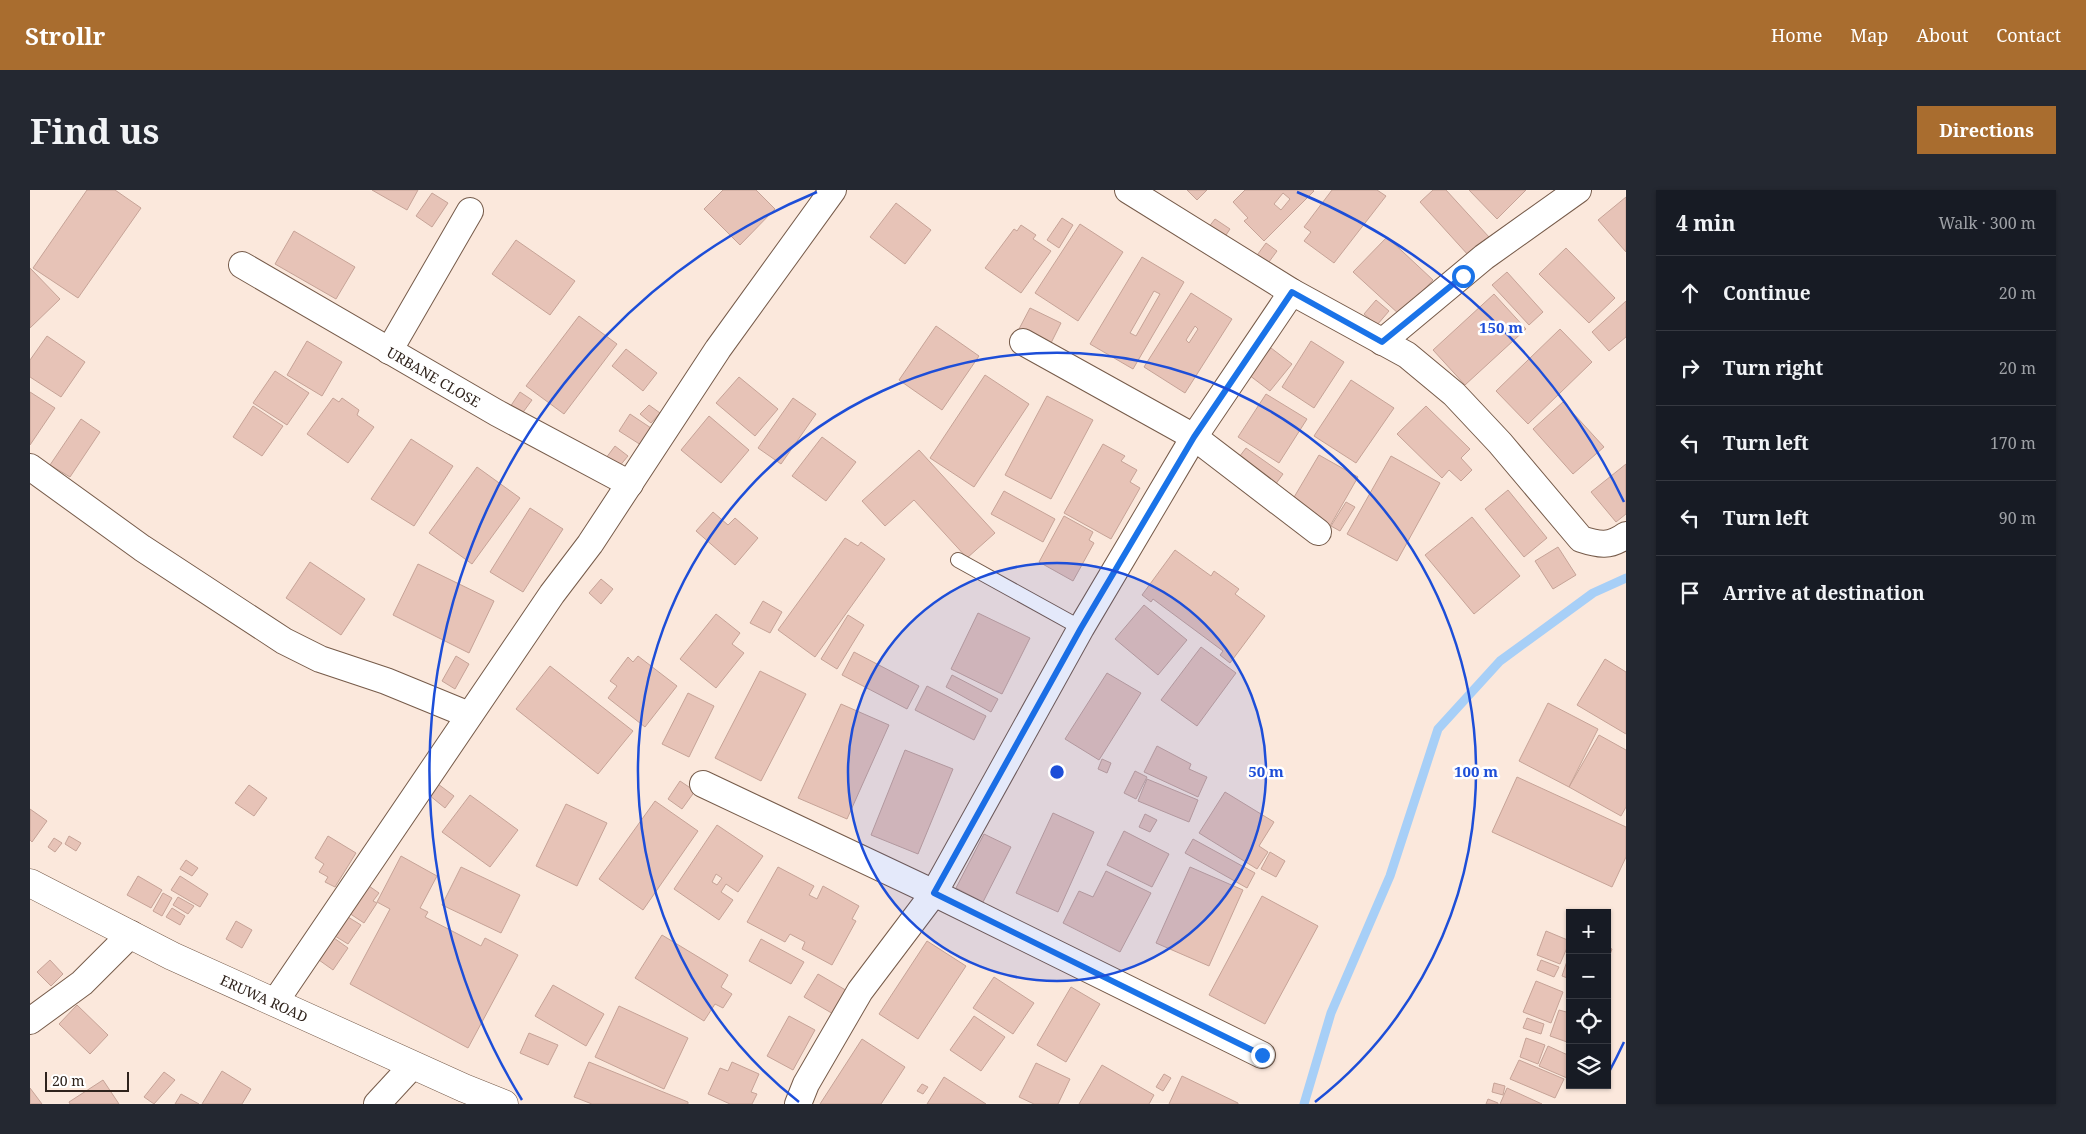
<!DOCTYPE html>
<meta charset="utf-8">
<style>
:root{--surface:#171b24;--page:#242831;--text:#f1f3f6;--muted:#9ea1a6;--line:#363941;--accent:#a96d2f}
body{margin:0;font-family:"Noto Serif",serif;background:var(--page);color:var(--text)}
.controls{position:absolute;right:15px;bottom:15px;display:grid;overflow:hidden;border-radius:0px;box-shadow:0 1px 4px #0004}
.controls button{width:45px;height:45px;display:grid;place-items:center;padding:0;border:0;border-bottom:1px solid var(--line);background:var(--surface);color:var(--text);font:25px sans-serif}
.scale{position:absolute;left:15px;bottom:12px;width:84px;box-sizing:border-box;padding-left:5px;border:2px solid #2f231c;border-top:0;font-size:14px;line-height:18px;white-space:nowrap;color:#2f231c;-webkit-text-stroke:4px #fff;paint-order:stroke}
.stop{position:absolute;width:15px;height:15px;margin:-11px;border:4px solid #1a73e8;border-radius:50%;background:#fff}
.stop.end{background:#1a73e8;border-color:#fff;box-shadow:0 1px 5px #0008}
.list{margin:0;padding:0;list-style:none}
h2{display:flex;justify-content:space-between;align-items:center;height:65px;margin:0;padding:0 20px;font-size:21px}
h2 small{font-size:16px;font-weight:400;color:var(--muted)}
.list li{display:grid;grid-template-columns:32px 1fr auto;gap:15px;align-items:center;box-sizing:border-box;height:75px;padding:0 20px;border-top:1px solid var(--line)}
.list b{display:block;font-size:19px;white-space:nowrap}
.list em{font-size:16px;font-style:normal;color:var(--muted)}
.icon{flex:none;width:28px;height:28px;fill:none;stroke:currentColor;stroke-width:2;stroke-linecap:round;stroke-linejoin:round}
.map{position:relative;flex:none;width:1596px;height:914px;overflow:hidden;border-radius:0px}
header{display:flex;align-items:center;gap:30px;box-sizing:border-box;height:70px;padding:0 25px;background:var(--accent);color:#fff}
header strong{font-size:24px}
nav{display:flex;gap:28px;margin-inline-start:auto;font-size:18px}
.intro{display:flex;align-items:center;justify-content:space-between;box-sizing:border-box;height:120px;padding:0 30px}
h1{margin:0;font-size:35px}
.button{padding:12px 22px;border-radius:0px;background:var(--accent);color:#fff;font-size:18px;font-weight:700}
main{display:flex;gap:30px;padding:0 30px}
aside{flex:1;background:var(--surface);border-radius:0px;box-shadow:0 1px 4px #0004}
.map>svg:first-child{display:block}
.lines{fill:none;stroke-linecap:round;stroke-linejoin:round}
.stream{stroke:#a7cff7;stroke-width:9}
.building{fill:#e7c3b7;stroke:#c6a397;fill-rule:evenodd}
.lane-casing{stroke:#765b4a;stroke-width:16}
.street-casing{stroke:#765b4a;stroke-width:28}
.secondary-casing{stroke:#765b4a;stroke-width:29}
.lane{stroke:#fff;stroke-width:14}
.street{stroke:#fff;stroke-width:26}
.secondary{stroke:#fff;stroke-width:28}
.route{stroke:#1a73e8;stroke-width:6}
.ring{fill:none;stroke:#1d4ed8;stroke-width:2.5}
.labels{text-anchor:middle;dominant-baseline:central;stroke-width:5;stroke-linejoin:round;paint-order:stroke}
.street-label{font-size:14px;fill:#2f231c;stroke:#fff}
.centre{fill:#1d4ed8;stroke:#fff;stroke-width:2.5}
.ring-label{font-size:15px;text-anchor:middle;font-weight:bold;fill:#1d4ed8;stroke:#fff;stroke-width:5;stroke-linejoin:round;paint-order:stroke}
</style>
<header>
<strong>Strollr</strong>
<nav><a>Home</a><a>Map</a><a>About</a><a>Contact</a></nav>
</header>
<div class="intro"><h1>Find us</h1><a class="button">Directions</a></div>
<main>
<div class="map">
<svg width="1596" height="914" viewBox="0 0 1596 914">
<rect width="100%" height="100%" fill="#fbe8dc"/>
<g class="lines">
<!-- stream -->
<path class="stream" d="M1274 914 1301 823 1360 686 1408 539 1470 471 1563 403 1596 388"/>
</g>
<!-- building -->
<path class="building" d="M57 0H85L111 18 48 108 3 78Z
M342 0H388L377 20Z
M693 0H726L745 19 710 55 674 19Z
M1157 0H1177L1167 10Z
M1215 0H1283L1284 1 1234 51 1214 31 1218 28 1203 12ZM1253 3 1260 9 1251 20 1244 14Z
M1302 0H1347L1356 6 1304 73 1274 51 1281 42 1274 37Z
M1403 0H1416L1459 47 1439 66 1390 12Z
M1439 0H1496L1467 29Z
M402 3 418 13 402 37 386 26Z
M1596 7V62L1568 30Z
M866 13 901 40 875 74 840 47Z
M1032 28 1043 35 1029 58 1017 50Z
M1185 29 1200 39 1194 48 1178 38Z
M1050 34 1093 62 1048 131 1005 103Z
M991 35 1006 45 1003 49 1021 61 991 103 955 78 984 39 987 41Z
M264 41 325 77 306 109 245 74Z
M1357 47 1403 90 1370 125 1323 82Z
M486 50 545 91 520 125 462 84Z
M1236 53 1247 61 1236 76 1225 68Z
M1536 58 1585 108 1559 133 1509 84Z
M1112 67 1154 92 1103 179 1060 154ZM1124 101 1130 104 1106 146 1100 143Z
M0 78 30 109 0 138Z
M1477 82 1513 122 1499 135 1462 95Z
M1161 103 1202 129 1155 203 1114 177ZM1165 136 1168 139 1159 153 1156 150Z
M1464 104 1496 139 1435 195 1403 160Z
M1346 110 1359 121 1347 135 1334 124Z
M1596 111V147L1579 161 1562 142Z
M1000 118 1031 133 1020 155 989 139Z
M549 126 587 154 534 224 496 196Z
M906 136 949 166 912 220 869 190Z
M1530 139 1562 172 1498 234 1466 201Z
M17 146 55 172 31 207 0 187V170Z
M277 151 312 172 292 206 257 185Z
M1281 151 1314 172 1284 218 1252 197Z
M1241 158 1262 174 1240 201 1219 185Z
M596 159 627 183 613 201 582 176Z
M245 181 279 203 257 235 223 213Z
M955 185 999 214 944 297 900 268Z
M709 187 748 219 725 246 686 213Z
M1321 190 1364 218 1326 273 1284 246Z
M0 202 25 218 0 255Z
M490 202 502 210 491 225 480 217Z
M1236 204 1277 229 1249 273 1208 247Z
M1017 206 1063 230 1021 309 975 285Z
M303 208 309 212 312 208 329 220 327 225 344 237 318 273 277 244Z
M763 208 786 224 751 274 728 258Z
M1533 212 1574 257 1543 284 1503 239Z
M619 215 630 223 621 233 610 224Z
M223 216 253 236 232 266 203 247Z
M1396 216 1440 259 1431 268 1442 280 1431 291 1419 280 1412 288 1367 244Z
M600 224 621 238 611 255 589 241Z
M679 226 719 260 691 293 651 260Z
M51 229 70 242 40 287 20 275Z
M792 247 826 272 796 311 762 286Z
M381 249 423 276 384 336 341 309Z
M1073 254 1095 266 1091 271 1107 280 1100 292 1110 298 1081 349 1034 323Z
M585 256 598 266 588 278 576 268Z
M1216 258 1253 284 1240 302 1203 275Z
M889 260 965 343 937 368 884 310 855 336 832 311Z
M1289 265 1328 287 1300 336 1260 314Z
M1361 266 1410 293 1367 371 1317 344Z
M1596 274V324L1586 332 1561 302Z
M447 277 490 308 442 374 399 343Z
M1478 300 1517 348 1494 367 1455 319Z
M974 301 1025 329 1013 352 961 324Z
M1316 312 1325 317 1310 341 1301 336Z
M500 318 533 339 493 402 460 382Z
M683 322 698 335 705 328 728 348 705 375 666 341Z
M1034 326 1063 342 1059 350 1064 353 1043 391 1009 372Z
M1442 327 1490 386 1444 424 1395 365Z
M815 348 828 356 831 352 855 369 785 467 748 440Z
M1528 357 1546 385 1523 399 1505 371Z
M1145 360 1181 386 1184 381 1209 399 1205 404 1235 426 1200 473 1190 465 1193 461 1123 409 1121 412 1112 405Z
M280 372 335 409 311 445 256 408Z
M388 374 464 411 439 463 363 425Z
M571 389 583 399 571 414 559 403Z
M733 411 752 422 740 443 720 433Z
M1114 415 1157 450 1128 485 1085 449Z
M948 423 1000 448 972 504 921 479Z
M686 424 710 443 702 454 714 463 686 498 650 469Z
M818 425 834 435 807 479 791 469Z
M1171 457 1206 483 1167 536 1131 510Z
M824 462 889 496 877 519 812 485Z
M426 466 439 474 425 499 412 491Z
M608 466 647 496 615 537 578 508 587 496 580 491 598 467 603 472Z
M1575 469 1596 482V544L1547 515Z
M520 476 603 541 568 584 486 519Z
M730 481 776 504 731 591 685 568Z
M1077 483 1111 503 1069 570 1035 549Z
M922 485 968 509 961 522 916 497Z
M897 496 956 526 944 550 885 520Z
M658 503 684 516 659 567 632 554Z
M1518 513 1568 539 1539 597 1489 571Z
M811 514 859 535 817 629 768 608Z
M1569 545 1596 560V617L1591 626 1539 597Z
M1127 556 1161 574 1159 579 1177 587 1168 607 1114 582Z
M875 560 923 579 888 664 841 645Z
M1072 569 1081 573 1077 583 1068 579Z
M1105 581 1117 587 1106 609 1094 603Z
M1487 587 1596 637V667L1582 697 1462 642Z
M1117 589 1168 610 1159 632 1108 611Z
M650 591 665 601 652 619 638 609Z
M408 594 424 606 415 618 399 605Z
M219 595 237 608 224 626 205 613Z
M1195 602 1244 632 1229 656 1238 662 1227 679 1169 643Z
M440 605 488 640 460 677 412 642Z
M625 611 668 641 613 720 569 689Z
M536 614 577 633 547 696 506 676Z
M0 619 17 631 2 652 0 650Z
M1023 623 1064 642 1028 722 986 703Z
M1115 624 1127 630 1120 642 1109 637Z
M687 635 733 666 708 702 696 694 691 702 703 710 689 730 644 699ZM686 684 692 688 687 695 682 692Z
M1094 641 1139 664 1122 697 1077 675Z
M954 644 981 657 953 712 926 698Z
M39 646 51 653 46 661 35 654Z
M298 646 326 663 305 697 295 692 298 687 289 682 294 674 285 668Z
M24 648 32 653 25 662 18 657Z
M1163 649 1225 683 1217 698 1155 663Z
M1240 662 1255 671 1246 687 1231 679Z
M371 666 407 686 390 718 398 722 395 727 451 756 455 748 488 765 438 858 320 794 360 719 347 712Z
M156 670 168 678 162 686 150 679Z
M431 677 490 705 471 743 412 715Z
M748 677 784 696 779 705 787 709 793 696 829 716 822 729 826 731 802 775 772 759 775 752 760 744 755 752 717 732Z
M1160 677 1213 700 1179 776 1126 753Z
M1076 681 1121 703 1090 762 1033 733 1049 701 1063 707Z
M108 686 132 700 121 718 97 705Z
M150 686 178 704 170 717 141 700Z
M339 696 349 703 343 711 347 713 334 733 319 723Z
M133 703 142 708 132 726 123 721Z
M1232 706 1288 736 1235 834 1179 805Z
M148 707 164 716 158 724 143 715Z
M142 718 155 726 150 735 136 727Z
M318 727 331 735 318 754 305 746Z
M206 731 222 740 212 758 196 749Z
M1516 741 1540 751 1530 774 1507 765Z
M632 745 698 785 691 797 702 804 693 818 685 814 674 831 605 788Z
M304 748 318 758 303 780 289 770Z
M731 749 774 772 761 794 719 771Z
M897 751 936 776 888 849 849 824Z
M1577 757 1582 759 1577 773Z
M1540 762V789L1532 786Z
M20 770 33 784 21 796 7 782Z
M1511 770 1529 777 1524 787 1507 780Z
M788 784 819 802 805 825 774 807Z
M964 787 1004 813 983 844 943 818Z
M1506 791 1533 802 1521 833 1493 822Z
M523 795 574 824 556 856 505 826Z
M1041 797 1070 814 1036 872 1007 855Z
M47 815 78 845 60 864 29 834Z
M589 816 658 848 634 899 565 867Z
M1529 820 1540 823V853L1520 846Z
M759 826 785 840 763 880 737 866Z
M944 826 975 847 951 881 920 860Z
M1497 828 1514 834 1511 844 1493 838Z
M499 843 528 855 518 875 490 863Z
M1496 848 1515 855 1508 874 1490 867Z
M832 849 875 877 851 914H790Z
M1518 856 1540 866V882L1537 888 1509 876Z
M1489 870 1534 889 1525 908 1480 889Z
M559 872 658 912V914H562L544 907Z
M702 872 729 884 721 902 727 904 722 914H700L678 904 690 878 698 881Z
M1006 873 1040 889 1028 914H1004L989 907Z
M1072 875 1124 905 1119 914H1049Z
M192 881 221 899 212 914H172Z
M134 882 145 890 124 914 114 907Z
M1134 884 1141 888 1133 901 1126 897Z
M1152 886 1208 913V914H1139Z
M914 887 956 914H897Z
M73 890 89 914H40L39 912Z
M1464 893 1475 896 1473 905 1462 902Z
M892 894 898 897 893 904 887 901Z
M0 898 12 914H0Z
M1477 898 1512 914H1470Z
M151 904 169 914H145Z
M1458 909 1468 913V914H1456Z"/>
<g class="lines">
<!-- lane casing -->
<g class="lane-casing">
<path id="lane" d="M928 370 1051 438"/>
</g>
<!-- street casing -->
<g class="street-casing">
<g id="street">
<path d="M1098 0 1262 102 1377 165 1424 204 1470 253 1551 349C1569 355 1580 357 1596 345"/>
<path id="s1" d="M212 75 467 223 600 294"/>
<path d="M993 152 1164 247 1288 342"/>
<path d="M1352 152 1454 67 1548 0"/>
<path d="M359 161 440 21"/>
<path d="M0 277 112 358 254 451 290 469 356 491 439 525"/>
<path d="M673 594 904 703 1232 865"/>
<path d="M245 812 522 404 560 354 688 159 803 0"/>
<path d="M0 831 52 793 101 744"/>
<path d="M347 914 383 875"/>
<path d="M768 914 776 894 830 801 904 703 1051 438 1164 247 1262 102"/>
</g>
</g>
<!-- secondary casing -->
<g class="secondary-casing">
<g id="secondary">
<path id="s2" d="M0 693 142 766 434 898 474 914"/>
</g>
</g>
<!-- lane -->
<use href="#lane" class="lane"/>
<!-- street -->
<use href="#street" class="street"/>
<!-- secondary -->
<use href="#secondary" class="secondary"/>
</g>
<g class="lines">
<!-- route -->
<path class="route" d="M1232 865 904 703 1051 438 1164 247 1262 102 1352 152 1433 86"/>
</g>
<!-- distance rings -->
<circle cx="1027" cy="582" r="209" fill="#1d4ed8" fill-opacity=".12"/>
<g class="ring">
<circle cx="1027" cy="582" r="209"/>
<path d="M769 912A419 419 0 1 1 1285 912"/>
<path d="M1594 852A628 628 0 0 1 1579 882M492 910A628 628 0 0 1 787 2M1267 2A628 628 0 0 1 1594 312"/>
</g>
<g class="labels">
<!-- street labels -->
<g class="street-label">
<text stroke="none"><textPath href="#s1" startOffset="222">URBANE CLOSE</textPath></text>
<text stroke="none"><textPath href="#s2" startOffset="261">ERUWA ROAD</textPath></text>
</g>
</g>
<circle cx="1027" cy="582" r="8" class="centre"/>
<g class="ring-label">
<text x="1471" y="143">150 m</text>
<text x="1236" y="587">50 m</text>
<text x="1446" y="587">100 m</text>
</g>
</svg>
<div class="controls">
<button>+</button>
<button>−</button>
<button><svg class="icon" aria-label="locate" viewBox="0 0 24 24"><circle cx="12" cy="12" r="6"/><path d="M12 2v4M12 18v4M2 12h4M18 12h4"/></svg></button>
<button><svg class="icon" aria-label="layers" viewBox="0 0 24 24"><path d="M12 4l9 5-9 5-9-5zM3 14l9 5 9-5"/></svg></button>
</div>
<div class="scale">20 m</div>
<div class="stop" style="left:1433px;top:86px"></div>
<div class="stop end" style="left:1232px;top:865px"></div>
</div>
<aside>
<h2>4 min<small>Walk · 300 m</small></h2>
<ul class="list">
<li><svg class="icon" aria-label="ahead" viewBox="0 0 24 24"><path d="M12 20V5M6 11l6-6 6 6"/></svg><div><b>Continue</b></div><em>20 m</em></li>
<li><svg class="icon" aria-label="right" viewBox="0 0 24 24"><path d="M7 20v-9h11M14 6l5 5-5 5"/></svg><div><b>Turn right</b></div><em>20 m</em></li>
<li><svg class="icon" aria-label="left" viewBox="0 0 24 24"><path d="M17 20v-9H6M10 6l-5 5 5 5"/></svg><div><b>Turn left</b></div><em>170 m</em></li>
<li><svg class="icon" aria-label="left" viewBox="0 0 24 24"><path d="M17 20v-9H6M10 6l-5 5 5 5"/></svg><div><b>Turn left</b></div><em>90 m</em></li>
<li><svg class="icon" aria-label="arrive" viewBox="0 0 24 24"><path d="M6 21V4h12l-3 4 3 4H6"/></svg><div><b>Arrive at destination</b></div></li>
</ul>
</aside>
</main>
